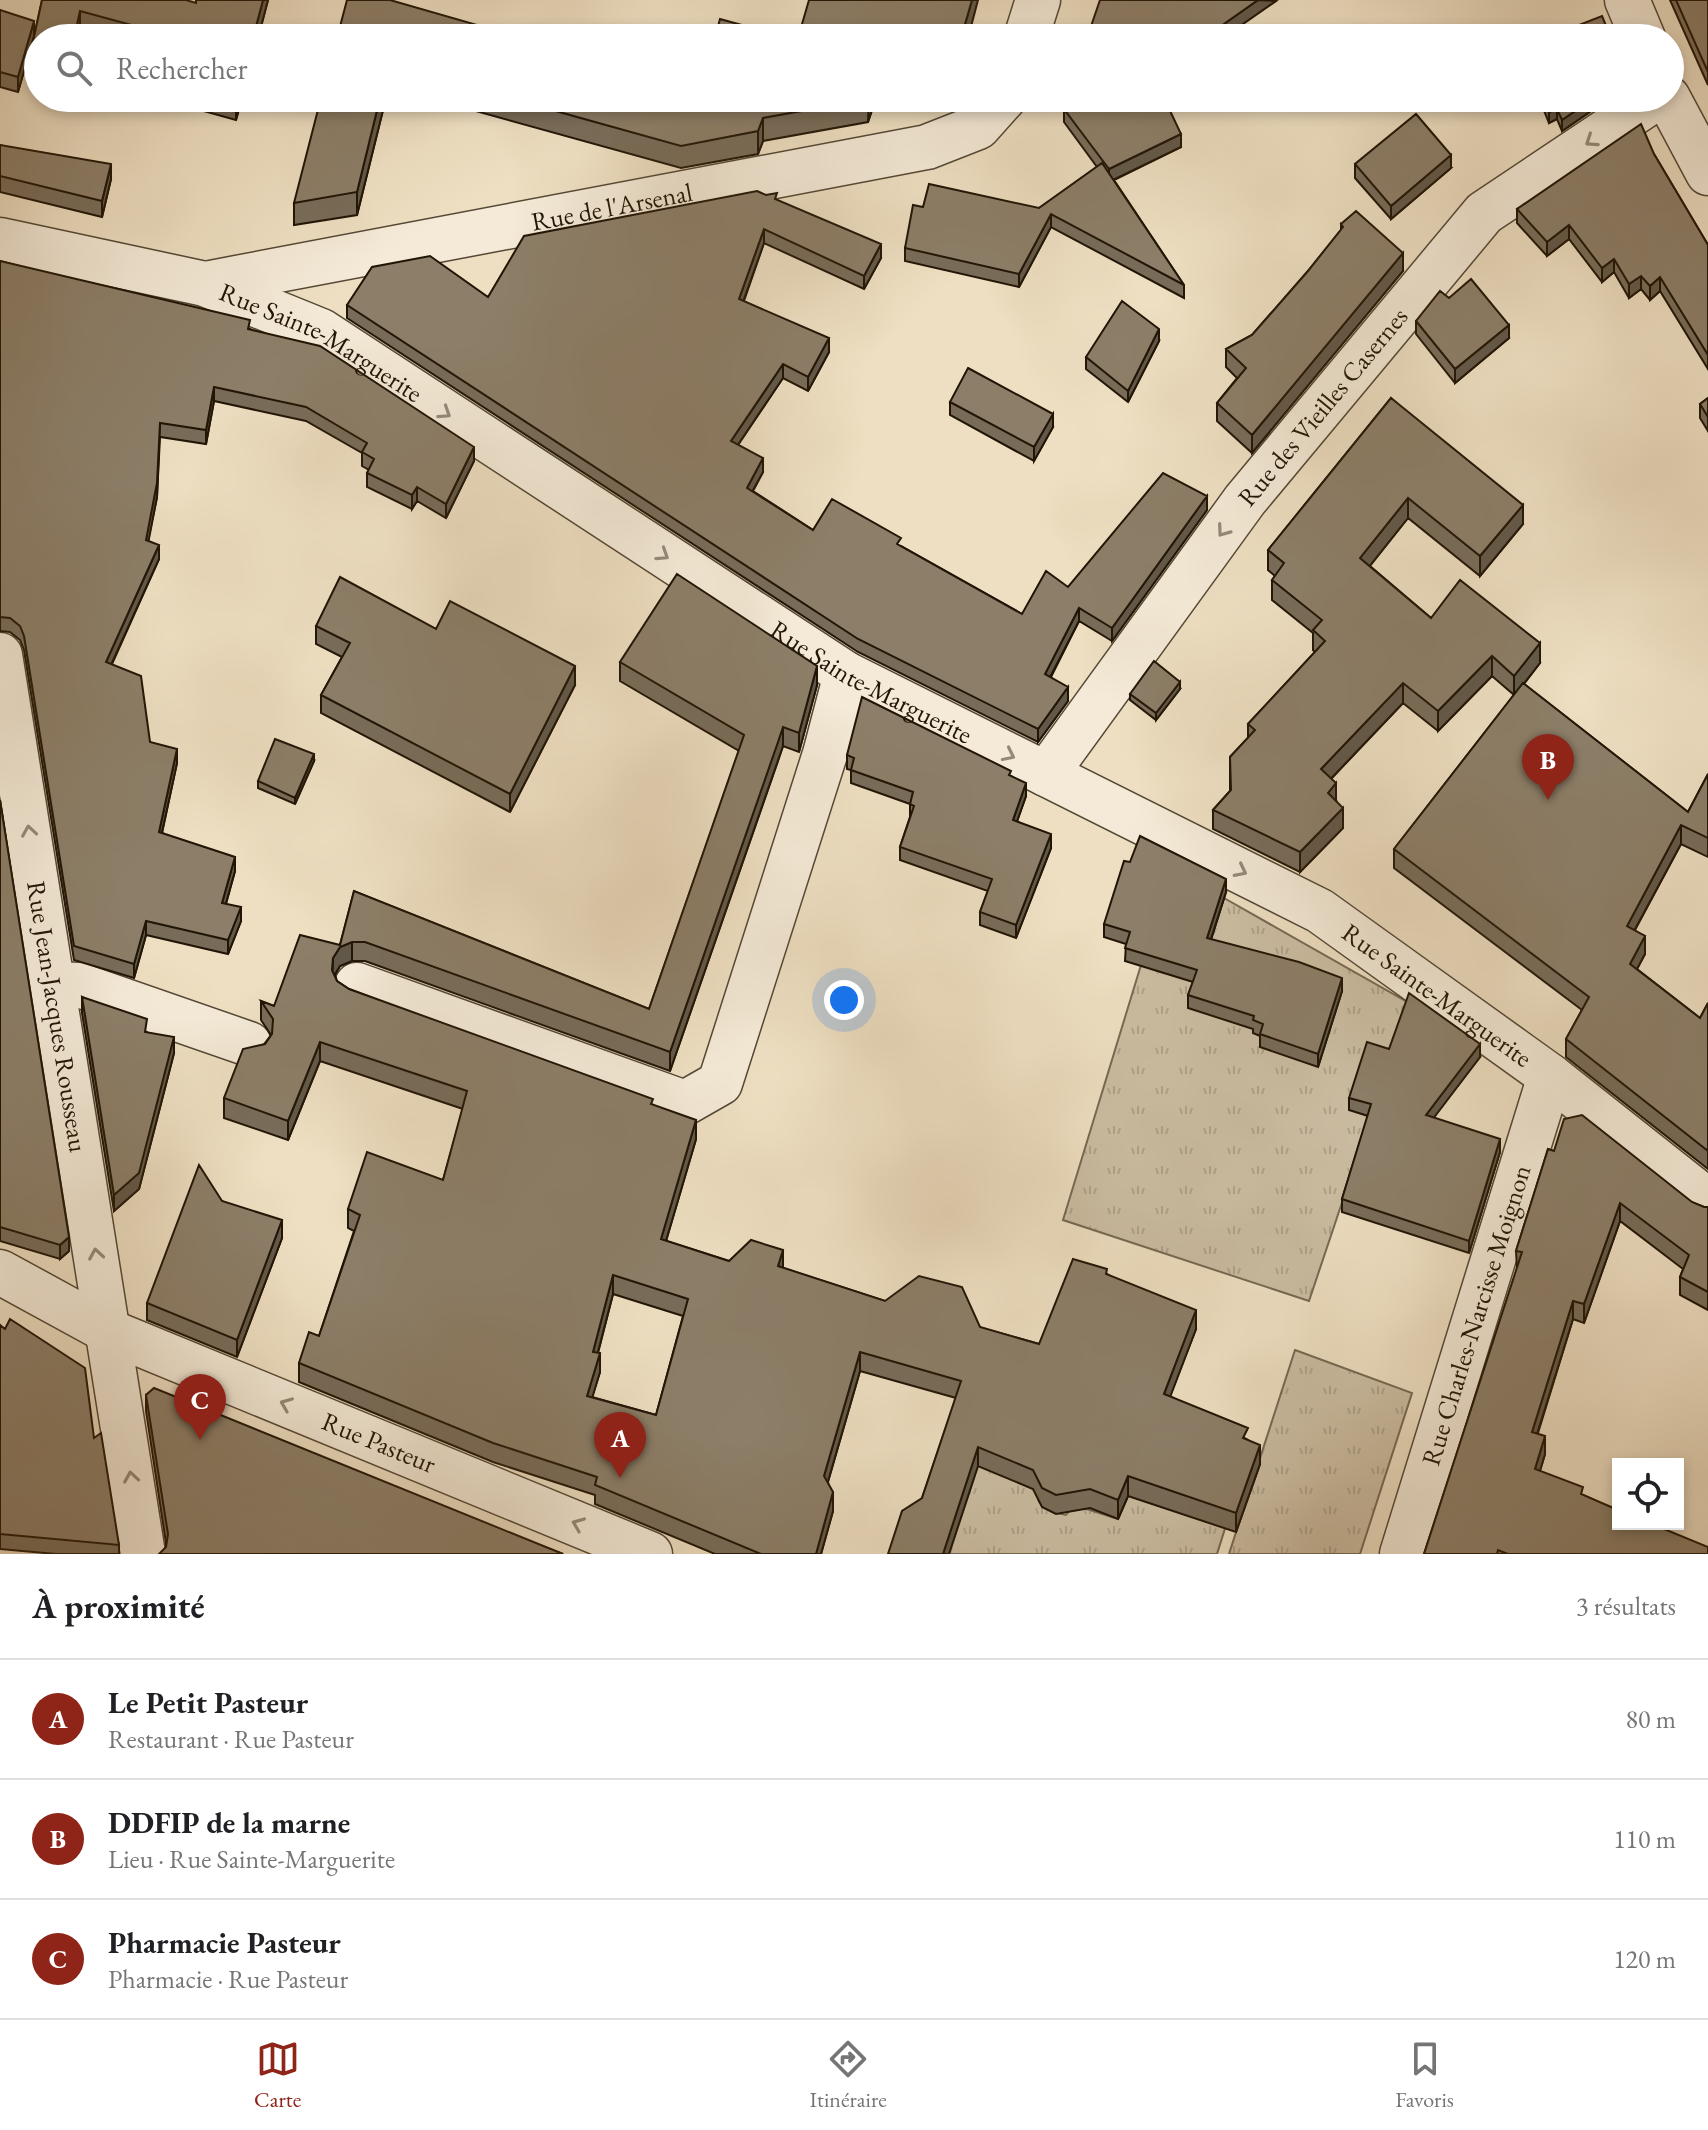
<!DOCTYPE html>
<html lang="fr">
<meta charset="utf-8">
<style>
:root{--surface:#fff;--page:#f2f2f2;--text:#202124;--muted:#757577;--line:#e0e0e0;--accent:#8f2418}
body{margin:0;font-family:"EB Garamond",serif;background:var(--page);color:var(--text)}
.controls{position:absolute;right:24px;bottom:24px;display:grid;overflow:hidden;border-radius:0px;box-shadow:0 4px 12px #0003}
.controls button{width:72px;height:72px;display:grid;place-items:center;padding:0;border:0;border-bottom:2px solid var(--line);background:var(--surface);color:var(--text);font:40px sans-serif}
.you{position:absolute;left:844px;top:1000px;width:28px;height:28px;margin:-20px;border:6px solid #fff;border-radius:50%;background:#1a73e8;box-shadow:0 0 0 12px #1a73e833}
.badge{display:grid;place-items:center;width:52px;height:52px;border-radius:50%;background:var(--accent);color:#fff;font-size:26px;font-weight:700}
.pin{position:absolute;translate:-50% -66px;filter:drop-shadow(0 2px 4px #0008)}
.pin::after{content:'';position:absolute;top:42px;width:28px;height:24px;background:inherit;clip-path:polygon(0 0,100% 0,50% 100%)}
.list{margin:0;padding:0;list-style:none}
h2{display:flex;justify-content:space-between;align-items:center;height:104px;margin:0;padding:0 32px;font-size:34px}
h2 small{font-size:26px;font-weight:400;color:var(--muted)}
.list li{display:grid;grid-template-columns:52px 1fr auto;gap:24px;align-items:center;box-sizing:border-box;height:120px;padding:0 32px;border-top:2px solid var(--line)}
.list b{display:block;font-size:30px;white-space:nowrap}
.list p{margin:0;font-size:26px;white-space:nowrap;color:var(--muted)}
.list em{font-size:26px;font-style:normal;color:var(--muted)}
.icon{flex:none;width:44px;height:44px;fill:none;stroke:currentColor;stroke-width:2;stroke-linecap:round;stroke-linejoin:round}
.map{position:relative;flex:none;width:1708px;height:1554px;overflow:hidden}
.search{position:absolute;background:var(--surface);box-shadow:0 4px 12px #0003;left:24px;right:24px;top:24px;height:88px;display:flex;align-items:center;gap:20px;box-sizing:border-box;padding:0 28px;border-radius:44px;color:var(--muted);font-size:30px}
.sheet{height:464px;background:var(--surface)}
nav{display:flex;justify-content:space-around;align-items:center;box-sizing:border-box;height:112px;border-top:2px solid var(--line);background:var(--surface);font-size:22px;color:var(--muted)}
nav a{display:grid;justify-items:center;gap:4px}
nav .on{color:var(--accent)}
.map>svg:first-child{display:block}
.grass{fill:url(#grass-tufts);stroke:#766954;stroke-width:2}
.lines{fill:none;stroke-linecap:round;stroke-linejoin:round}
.minor-casing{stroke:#544835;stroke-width:47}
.minor{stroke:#f4ead7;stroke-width:44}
.wall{fill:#786c59;stroke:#211506;stroke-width:2;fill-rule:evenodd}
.shaded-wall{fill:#625849;stroke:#211506;stroke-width:2}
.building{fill:#8c7e68;stroke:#211506;stroke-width:2;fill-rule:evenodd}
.oneway{stroke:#958a79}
.labels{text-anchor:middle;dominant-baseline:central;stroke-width:6;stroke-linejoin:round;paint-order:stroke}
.street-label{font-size:26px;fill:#211506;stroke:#f4ead7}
</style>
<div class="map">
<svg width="1708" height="1554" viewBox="0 0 1708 1554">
<defs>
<pattern id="grass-tufts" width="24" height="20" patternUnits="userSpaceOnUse" patternTransform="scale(2)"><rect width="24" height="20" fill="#cbbda2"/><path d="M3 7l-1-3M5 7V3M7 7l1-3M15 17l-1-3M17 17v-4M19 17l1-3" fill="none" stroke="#aea28a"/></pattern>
</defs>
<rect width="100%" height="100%" fill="#eedfc2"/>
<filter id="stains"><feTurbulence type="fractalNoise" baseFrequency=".0025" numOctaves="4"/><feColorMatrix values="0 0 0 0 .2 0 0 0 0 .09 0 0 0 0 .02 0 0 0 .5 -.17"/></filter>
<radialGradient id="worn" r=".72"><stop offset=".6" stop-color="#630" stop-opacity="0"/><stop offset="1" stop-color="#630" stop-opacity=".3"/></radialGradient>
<!-- grass -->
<path class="grass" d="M1224 898 1409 1003 1309 1301 1063 1220 1141 965 1161 972 1207 951Z
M1295 1350 1412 1393 1360 1554H1229Z
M978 1465 1036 1490 1039 1502 1052 1512 1066 1515 1074 1505 1118 1519 1134 1482 1228 1519 1217 1554H949Z"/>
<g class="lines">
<!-- minor casing -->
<g class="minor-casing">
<g id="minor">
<path d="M1627 0 1643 38"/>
<path d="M1026 38 1038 0"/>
<path d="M1668 98 1708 173"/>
<path id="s1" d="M0 240 205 284 321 331 846 674 1320 911 1550 1076 1708 1201"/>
<path id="s2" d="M205 284 927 147 978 127 1004 98"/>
<path id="s3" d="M0 655 143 1554"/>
<path id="s4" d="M1046 774 1245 500 1484 213 1656 98"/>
<path d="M54 984 79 985 249 1044"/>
<path d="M357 985 685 1103 720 1083 825 754 846 674"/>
<path id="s5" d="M0 1272 108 1331 650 1554"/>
<path id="s6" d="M1402 1554 1550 1076"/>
</g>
</g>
<!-- minor -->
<use href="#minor" class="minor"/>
</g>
<!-- wall -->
<path class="wall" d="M42 0 196 3 268 0 258 38H112L80 29 78 38H38V66L32 64V46Z
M1670 0H1708V85Z
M0 10 34 36 18 92 0 87Z
M175 98H242L236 120 175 103Z
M386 98 357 215 294 225V203Z
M429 98H876L868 122 763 141 758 154 681 168Z
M1068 98H1180L1167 106 1181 147 1114 180 1184 285V298L1051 227 1019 287 905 261V248L923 207 1039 208 1097 167 1064 122V109Z
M1539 98H1610L1562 131 1557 119 1549 123Z
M0 145 111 179 102 217 0 192Z
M1654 154 1708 245V369L1660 291 1650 300 1641 289 1629 298 1614 272 1602 282 1569 239 1547 256 1517 223V209Z
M1355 164 1451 168 1391 219 1355 178Z
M777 200 881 258 864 289 764 243 744 301 829 352 808 391 783 378 738 445 763 472 753 491 813 530 901 546 1022 614 1207 510 1112 641 1079 621 1051 677 1068 701 1038 742 858 652 347 318V305L488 297Z
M1341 224 1403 271 1252 453 1217 421V403L1237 378 1226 367V349L1252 335 1308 271 1341 230Z
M0 261 250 329 474 461 446 518 417 501 412 509 367 487V473L369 470 362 466V453L306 421 214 401 206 444 160 437 157 497 148 541 159 559 112 664 150 742 177 763 162 833 235 871 226 904 241 921 228 954 146 935 134 978 74 960 24 650 20 640 10 632 0 631Z
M1449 298 1509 338 1455 383 1416 334V321Z
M1159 341 1128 402 1086 369V357Z
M1391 398 1523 524 1480 576 1408 518 1370 566 1431 618 1540 663 1524 684 1688 812 1708 774V857L1681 844 1635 930 1645 954 1637 969 1700 1018 1708 1003V1169L1566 1057V1039L1582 1010 1394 868V849L1514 695 1492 676 1438 731 1403 703 1331 779 1343 828 1300 872 1213 829V810L1230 791V757L1248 738V724L1315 652 1313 650V633L1272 600V580L1275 576 1268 570V550Z
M1708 398V431L1700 418V404Z
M950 402 1053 427 1034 461 950 415Z
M316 626 436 629 575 685 510 812 321 713V695L342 657 316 644Z
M620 662 817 685 799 752 783 746 778 761 670 1071 365 961H352L340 966 335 975 337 981 349 989 653 1105 696 1139 666 1241 729 1261 783 1268 885 1301 1039 1344 1107 1274 1196 1329 1170 1396 1248 1440 1260 1464 1236 1532 1128 1496 1118 1519 1090 1508 1056 1514 1042 1507 1033 1489 978 1466 922 1498 956 1398 860 1371 828 1482 833 1511 821 1554H715L595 1504V1495L493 1462 299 1382V1363L319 1336 354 1231 348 1228V1209L443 1180 463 1109 320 1061 288 1140 224 1118V1098L271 1035 261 1020V1001L274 1006 340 945 354 891 649 1009 739 751 620 681ZM613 1294 683 1316 656 1415 592 1397 600 1372 598 1353Z
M1180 689 1156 720 1130 700V694Z
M847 755 1011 776 1026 796 1017 821 1051 848 1016 938 980 925V912L988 891 900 860V847L910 817V804L851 783V770L847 769Z
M314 761 295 804 258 788V781Z
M0 800 69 1251 60 1259 0 1241Z
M1226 892 1211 940 1342 991 1318 1067 1260 1047V1036L1253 1033V1029L1188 1008V995L1193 982 1125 961 1126 944 1104 937V924Z
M82 997 147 1032 174 1053 139 1189 114 1211 82 1013Z
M1389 1049 1480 1057 1433 1118 1500 1152 1469 1253 1342 1212V1199L1368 1116 1349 1110V1098Z
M1548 1149 1704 1207H1708V1310L1680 1295V1277L1683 1269 1620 1221 1584 1323 1573 1319 1538 1433 1545 1454 1540 1471 1583 1495 1708 1554H1424L1517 1269 1516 1251Z
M222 1201 282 1238 237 1357 147 1320V1303Z
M0 1325 94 1438 119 1545V1554H56L0 1549Z
M146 1395 563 1554 166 1547V1543L146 1411Z"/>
<!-- shaded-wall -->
<path class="shaded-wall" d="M263 0H268L258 38H253Z
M972 0H978L968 38H961Z
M1258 0 1276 1 1223 38H1204Z
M80 11V29L78 38H74Z
M34 21V36L18 92V77Z
M237 98H242L236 120V102Z
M380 98H386L357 215V192Z
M869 98H876L868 122Z
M1162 98H1180L1162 109Z
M1594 98H1610L1562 131V120Z
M1557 109V119L1549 123V112Z
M763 118V141L758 154V131Z
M1181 134V147L1109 182V169Z
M1451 155V168L1391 219V206Z
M111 164V179L102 217V201Z
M1051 214V227L1019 287V274Z
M1569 225V239L1547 256V242Z
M764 229V243L739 313V299Z
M881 244V258L864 289V276Z
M1403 253V271L1252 453V435Z
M1614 259V272L1602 282V268Z
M1641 276V289L1629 298V284Z
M1660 277V291L1650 300V286Z
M1509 325V338L1455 383V369Z
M1159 329V341L1128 402V391Z
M829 338V352L808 391V377Z
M783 364V378L731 455V441Z
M214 387V401L206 444V430Z
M1053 414V427L1034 461V447Z
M160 423 157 497 146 554V540Z
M474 447V461L446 518V504Z
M763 458V472L747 501V488Z
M417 487V501L412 509V495Z
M1207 496V510L1112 641V628Z
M1408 498V518L1360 578V558Z
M1523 505V524L1480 576V556Z
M159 545V559L106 676V662Z
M1079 608V621L1045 687V674Z
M1540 643V663L1514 696V676Z
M1492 656V676L1438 731V711Z
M575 666V685L510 812V794Z
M817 666V685L799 752V733Z
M1180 682V689L1156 720V713Z
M1403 683V703L1321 789V769Z
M1068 687V701L1038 742V729Z
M783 727V746L670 1071V1052Z
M177 749V763L159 846V832Z
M314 754V761L295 804V798Z
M1026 783V796L1013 833V820Z
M1336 783V803L1328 793Z
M1343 808V828L1300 872V852Z
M1681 825V844L1627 944V926Z
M1051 834V848L1016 938V925Z
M235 857V871L222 917V903Z
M1226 879V892L1207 951V938Z
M241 907V921L228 954V940Z
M146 921V935L134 978V964Z
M1645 936V954L1630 982V964Z
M352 942V961L340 966 333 977 332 989 333 958 340 947Z
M1342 978V991L1318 1067V1054Z
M174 1037V1053L139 1189 114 1211V1195Z
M320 1042V1061L288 1140V1121Z
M1480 1044V1057L1426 1128V1115Z
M696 1120V1139L661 1258V1239Z
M1500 1139V1152L1469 1253V1241Z
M1620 1203V1221L1584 1323V1304Z
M282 1220V1238L237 1357V1340Z
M69 1237V1251L60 1259V1245Z
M783 1250V1269L778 1266Z
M613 1275V1294L593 1371V1352Z
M1573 1301V1319L1532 1450V1432Z
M1196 1310V1329L1164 1413V1394Z
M860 1352V1371L824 1495V1476Z
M600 1353V1372L587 1415V1396Z
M1545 1436V1454L1535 1487V1469Z
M1260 1445V1464L1236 1532V1513Z
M978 1447V1466L949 1554H943Z
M1128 1476V1496L1118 1519V1500Z
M833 1492V1511L821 1554H816Z"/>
<!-- building -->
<path class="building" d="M42 0H186L196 3V0H263L253 38H179L80 11 74 38H38V47L32 46Z
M347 0H390L522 38H337Z
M809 0H972L961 38H798Z
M1100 0H1258L1204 38H1087Z
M1676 0H1708V72Z
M0 10 34 21 18 77 0 72Z
M1602 16 1611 38H1546Z
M720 19 789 38H715Z
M223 98H237L236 102Z
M321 98H380L357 192 294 203Z
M509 98H869L868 99 763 118 758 131 681 146Z
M1068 98H1164L1181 134 1109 169 1064 109Z
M1543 98H1594L1562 120 1557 109 1549 112Z
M1416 114 1451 155 1391 206 1355 164Z
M1641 124 1654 154 1708 245V355L1660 277 1650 286 1641 276 1629 284 1614 259 1602 268 1569 225 1547 242 1517 209Z
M0 145 111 164 102 201 0 176Z
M1102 163 1184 285 1051 214 1019 274 905 248 913 205 923 207 929 184 1039 208Z
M757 191 766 195 777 193 775 199 881 244 864 276 764 229 739 299 829 338 808 377 783 364 731 441 763 458 747 488 813 530 832 499 901 538 897 544 1022 614 1046 571 1068 587 1163 473 1207 496 1112 628 1079 608 1045 674 1068 687 1038 729 858 639 347 305 372 267 430 256 488 297 524 236Z
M1356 211 1403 253 1252 435 1217 403 1246 368 1226 349 1252 335 1308 271 1343 227 1341 224Z
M0 261 250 320 248 329 320 346 474 447 446 504 417 487 412 495 367 473 374 459 362 452 367 443 306 407 214 387 206 430 160 423 157 483 146 540 159 545 106 662 141 676 150 742 177 749 159 832 235 857 222 903 241 907 228 940 146 921 134 964 74 946 24 636 20 626 10 618 0 617Z
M1471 279 1509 325 1455 369 1416 321 1440 291 1449 298Z
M1122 301 1159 329 1128 391 1086 357Z
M968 368 1053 414 1034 447 950 402Z
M1391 398 1523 505 1480 556 1408 498 1360 558 1431 618 1460 580 1540 643 1514 676 1492 656 1438 711 1403 683 1321 769 1336 783 1328 793 1343 808 1300 852 1213 810 1231 790 1230 757 1255 730 1248 724 1325 641 1313 630 1322 620 1272 580 1284 563 1268 550Z
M1708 398V417L1700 404Z
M677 574 817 666 799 733 783 727 778 742 670 1052 365 942H352L340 947 333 958 332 970 337 981 349 989 653 1099 651 1104 696 1120 661 1239 729 1261 751 1240 783 1250 778 1266 885 1301 919 1276 962 1287 980 1327 1039 1344 1073 1259 1107 1269 1106 1274 1196 1310 1164 1394 1248 1428 1243 1438 1260 1445 1236 1513 1128 1476 1118 1500 1090 1489 1056 1495 1042 1488 1033 1470 978 1447 943 1554H888L902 1511 922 1498 961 1381 860 1352 824 1476 833 1492 816 1554H761L595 1485 597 1477 493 1443 299 1363 309 1332 319 1336 360 1215 348 1209 367 1152 443 1180 467 1091 320 1042 288 1121 224 1098 243 1049 265 1044 272 1034 273 1019 261 1001 274 1006 300 935 340 945 354 891 649 1009 744 735 620 662ZM613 1275 688 1299 656 1415 587 1396 600 1353 593 1352Z
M340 577 436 629 450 601 575 666 510 794 321 695 350 643 316 626Z
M1154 661 1180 682 1156 713 1130 694Z
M1523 683 1688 812 1708 774V838L1681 825 1627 926 1645 936 1630 964 1700 1018 1708 1003V1151L1566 1039 1589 997 1394 849Z
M862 697 1011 771 1009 775 1026 783 1013 820 1051 834 1016 925 980 912 992 879 900 847 914 806 910 804 913 792 851 770 854 758 847 755Z
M275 739 314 754 295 798 258 781Z
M0 800 69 1237 60 1245 0 1227Z
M1140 836 1226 879 1207 938 1299 962 1342 978 1318 1054 1260 1034 1263 1024 1253 1020 1254 1016 1188 995 1197 970 1125 948 1130 932 1104 924 1124 861 1130 862Z
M1409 993 1480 1044 1426 1115 1500 1139 1469 1241 1342 1199 1371 1104 1349 1098 1367 1042 1389 1049Z
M82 997 147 1019 145 1032 174 1037 139 1173 114 1195Z
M1582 1115 1692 1202 1704 1207H1708V1292L1680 1277 1689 1255 1620 1203 1584 1304 1573 1301 1532 1432 1545 1436 1535 1469 1583 1487 1581 1494 1618 1510V1524H1652L1708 1547V1554H1508L1498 1550 1497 1554H1424L1522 1252 1516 1251 1548 1149 1554 1151 1564 1119Z
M199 1165 222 1201 282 1220 237 1340 147 1303Z
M10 1319 85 1368 94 1438 101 1433 119 1545 0 1534V1325L5 1329Z
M154 1388 563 1554H159L166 1547 168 1534 146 1395Z"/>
<!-- one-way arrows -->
<defs><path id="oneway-chevron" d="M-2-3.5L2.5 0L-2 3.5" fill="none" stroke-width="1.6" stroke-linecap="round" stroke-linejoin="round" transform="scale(2)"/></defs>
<g class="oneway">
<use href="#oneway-chevron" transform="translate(1591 141) rotate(146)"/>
<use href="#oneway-chevron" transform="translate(445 413) rotate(33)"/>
<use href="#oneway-chevron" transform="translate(1223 531) rotate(126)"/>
<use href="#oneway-chevron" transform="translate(663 555) rotate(33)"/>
<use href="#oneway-chevron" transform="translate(1009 755) rotate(26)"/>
<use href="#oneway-chevron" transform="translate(29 831) rotate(-99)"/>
<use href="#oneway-chevron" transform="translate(1241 871) rotate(27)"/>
<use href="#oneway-chevron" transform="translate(96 1254) rotate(-99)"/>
<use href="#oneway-chevron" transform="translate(286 1404) rotate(-158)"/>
<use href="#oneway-chevron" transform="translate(131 1477) rotate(-99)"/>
<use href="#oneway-chevron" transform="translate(578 1524) rotate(-158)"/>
</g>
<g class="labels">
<!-- street labels -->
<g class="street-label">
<text stroke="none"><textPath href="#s2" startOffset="414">Rue de l'Arsenal</textPath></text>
<text stroke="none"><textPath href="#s1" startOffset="340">Rue Sainte-Marguerite</textPath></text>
<text stroke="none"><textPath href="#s4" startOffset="460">Rue des Vieilles Casernes</textPath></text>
<text stroke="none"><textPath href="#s1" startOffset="988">Rue Sainte-Marguerite</textPath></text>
<text stroke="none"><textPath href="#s1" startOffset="1636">Rue Sainte-Marguerite</textPath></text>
<text stroke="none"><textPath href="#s3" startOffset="366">Rue Jean-Jacques Rousseau</textPath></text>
<text stroke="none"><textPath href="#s6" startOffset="250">Rue Charles-Narcisse Moignon</textPath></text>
<text stroke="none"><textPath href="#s5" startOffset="416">Rue Pasteur</textPath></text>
</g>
</g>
<rect width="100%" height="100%" filter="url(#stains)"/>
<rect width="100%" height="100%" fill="url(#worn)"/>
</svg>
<div class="controls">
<button><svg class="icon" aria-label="locate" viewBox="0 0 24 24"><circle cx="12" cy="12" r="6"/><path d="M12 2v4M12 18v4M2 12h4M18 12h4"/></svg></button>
</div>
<div class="you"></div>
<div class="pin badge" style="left:620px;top:1478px">A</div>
<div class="pin badge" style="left:1548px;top:800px">B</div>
<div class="pin badge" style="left:200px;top:1440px">C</div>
<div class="search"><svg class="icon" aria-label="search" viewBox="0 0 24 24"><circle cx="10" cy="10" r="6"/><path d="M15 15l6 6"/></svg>Rechercher</div>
</div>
<section class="sheet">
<h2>À proximité<small>3 résultats</small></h2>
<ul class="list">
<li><span class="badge">A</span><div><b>Le Petit Pasteur</b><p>Restaurant · Rue Pasteur</p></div><em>80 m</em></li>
<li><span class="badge">B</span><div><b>DDFIP de la marne</b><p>Lieu · Rue Sainte-Marguerite</p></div><em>110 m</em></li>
<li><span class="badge">C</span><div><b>Pharmacie Pasteur</b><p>Pharmacie · Rue Pasteur</p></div><em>120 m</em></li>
</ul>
</section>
<nav>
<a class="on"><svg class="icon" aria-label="map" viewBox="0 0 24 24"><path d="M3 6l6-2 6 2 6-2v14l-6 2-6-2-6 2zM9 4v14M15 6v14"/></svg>Carte</a>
<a><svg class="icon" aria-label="directions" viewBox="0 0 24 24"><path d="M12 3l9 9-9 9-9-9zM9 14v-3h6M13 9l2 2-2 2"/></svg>Itinéraire</a>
<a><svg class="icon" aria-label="saved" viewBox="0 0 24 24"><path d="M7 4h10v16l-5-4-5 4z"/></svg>Favoris</a>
</nav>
